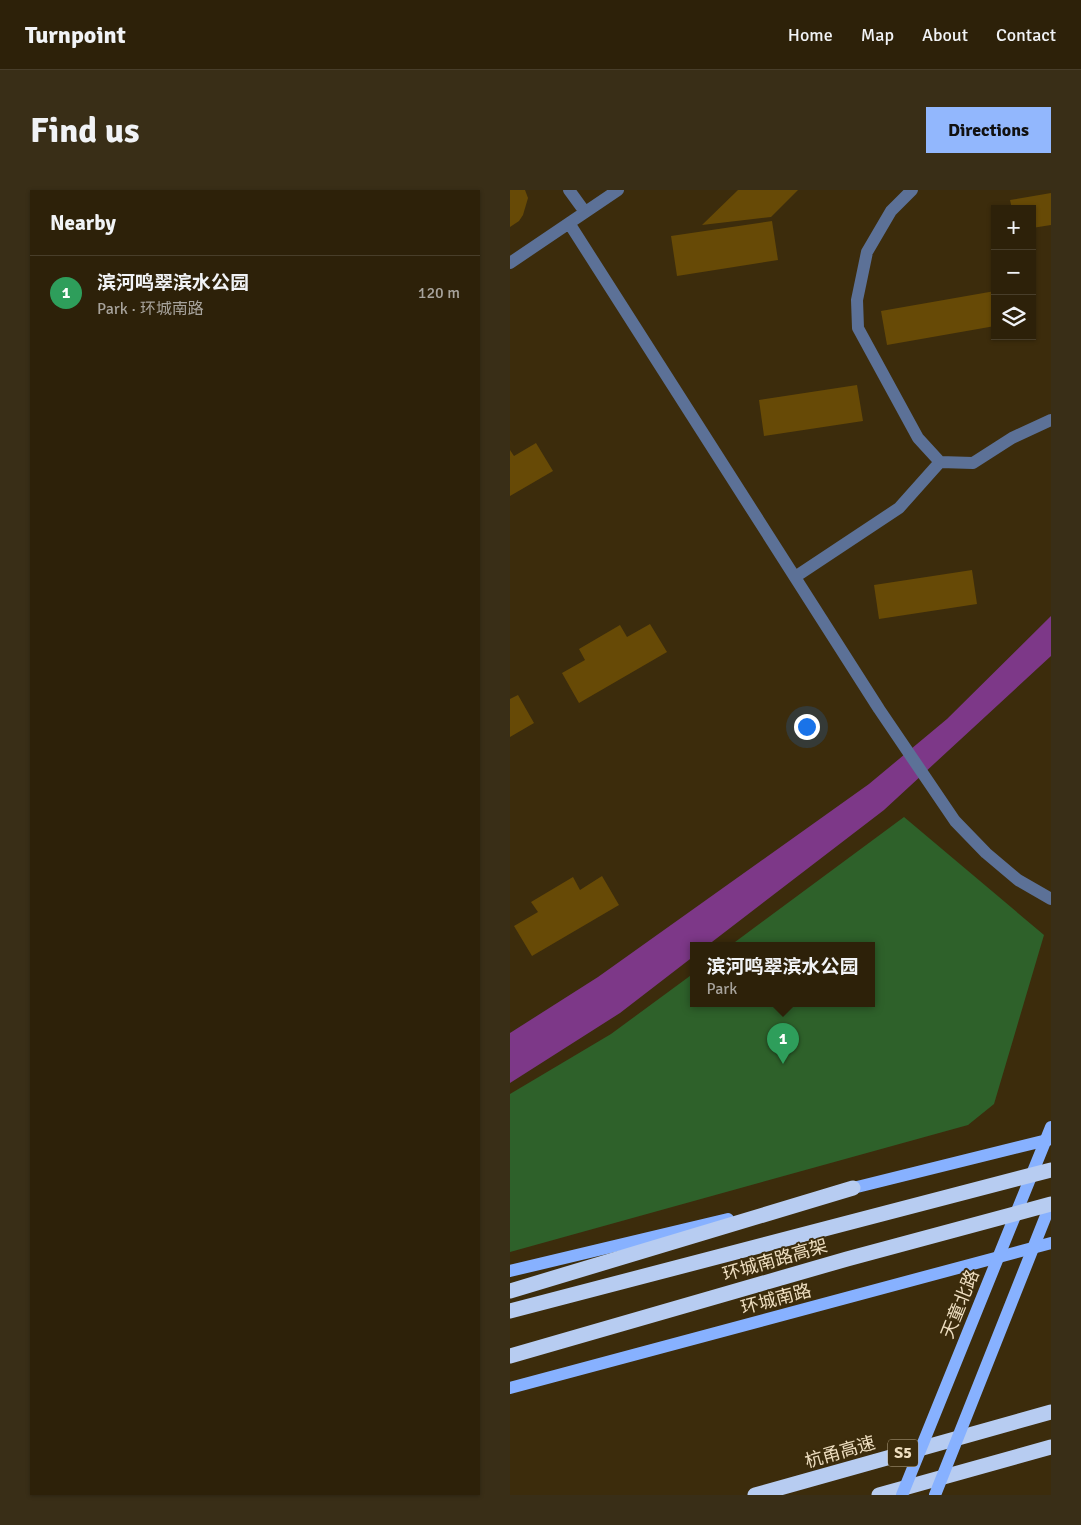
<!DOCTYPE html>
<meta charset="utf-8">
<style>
:root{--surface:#2d2109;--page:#392e17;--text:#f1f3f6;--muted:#a7a39c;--line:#483e2a;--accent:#92b7fd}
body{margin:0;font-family:Signika,"Noto Sans SC",sans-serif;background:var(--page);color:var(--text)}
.controls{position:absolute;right:15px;top:15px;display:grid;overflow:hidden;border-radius:0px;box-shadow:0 1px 4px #0004}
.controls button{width:45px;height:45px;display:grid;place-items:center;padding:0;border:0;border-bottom:1px solid var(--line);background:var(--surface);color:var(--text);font:25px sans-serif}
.you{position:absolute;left:296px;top:536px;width:18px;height:18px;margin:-12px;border:4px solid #fff;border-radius:50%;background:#1a73e8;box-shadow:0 0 0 8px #1a73e833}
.badge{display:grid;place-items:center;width:32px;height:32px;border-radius:50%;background:var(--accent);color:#fff;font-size:16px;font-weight:700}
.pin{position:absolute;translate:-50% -41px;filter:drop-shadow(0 1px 2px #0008)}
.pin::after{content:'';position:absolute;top:26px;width:18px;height:15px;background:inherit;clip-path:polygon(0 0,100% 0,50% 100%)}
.popup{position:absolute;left:180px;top:752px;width:185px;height:65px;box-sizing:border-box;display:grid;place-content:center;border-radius:0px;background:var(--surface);filter:drop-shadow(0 1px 4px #0005);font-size:16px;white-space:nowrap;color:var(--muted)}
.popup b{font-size:19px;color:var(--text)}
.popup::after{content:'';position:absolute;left:50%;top:100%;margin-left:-10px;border:10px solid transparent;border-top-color:var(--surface)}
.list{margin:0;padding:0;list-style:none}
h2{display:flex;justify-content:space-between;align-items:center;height:65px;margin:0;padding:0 20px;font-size:21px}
h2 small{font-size:16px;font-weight:400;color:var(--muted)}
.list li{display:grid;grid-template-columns:32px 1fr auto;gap:15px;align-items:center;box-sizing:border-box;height:75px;padding:0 20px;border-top:1px solid var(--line)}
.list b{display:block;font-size:19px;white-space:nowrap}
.list p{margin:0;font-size:16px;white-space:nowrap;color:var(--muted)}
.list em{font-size:16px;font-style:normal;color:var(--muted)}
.icon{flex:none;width:28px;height:28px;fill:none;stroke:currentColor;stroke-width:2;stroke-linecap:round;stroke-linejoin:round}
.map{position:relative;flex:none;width:541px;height:1305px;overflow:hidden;border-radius:0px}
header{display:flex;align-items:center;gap:30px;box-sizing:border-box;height:70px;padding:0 25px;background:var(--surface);border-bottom:1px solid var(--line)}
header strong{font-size:24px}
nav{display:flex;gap:28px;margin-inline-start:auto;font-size:18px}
.intro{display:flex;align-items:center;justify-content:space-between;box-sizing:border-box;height:120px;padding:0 30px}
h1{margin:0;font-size:35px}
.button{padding:12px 22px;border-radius:0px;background:var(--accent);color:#111;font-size:18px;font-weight:700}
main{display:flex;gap:30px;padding:0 30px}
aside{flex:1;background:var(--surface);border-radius:0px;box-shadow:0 1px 4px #0004}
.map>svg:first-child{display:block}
.green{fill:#2e612a}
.water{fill:#7d3888}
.building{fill:#674a06}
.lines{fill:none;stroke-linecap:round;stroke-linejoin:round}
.minor{stroke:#5c7197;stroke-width:12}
.major{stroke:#87b1ff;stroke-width:12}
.highway{stroke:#b7ccf1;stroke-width:15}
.major-bridge{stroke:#87b1ff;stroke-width:12}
.highway-bridge{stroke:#b7ccf1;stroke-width:15}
.labels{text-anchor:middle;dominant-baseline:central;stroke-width:4;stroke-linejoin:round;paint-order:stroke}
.shield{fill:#3c2c0c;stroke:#b9a98a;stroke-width:1}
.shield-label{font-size:16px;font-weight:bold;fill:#eedec0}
.street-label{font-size:18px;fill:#eedec0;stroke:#3c2c0c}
</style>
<header>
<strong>Turnpoint</strong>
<nav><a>Home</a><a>Map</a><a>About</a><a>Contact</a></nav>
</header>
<div class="intro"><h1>Find us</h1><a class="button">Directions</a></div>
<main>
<aside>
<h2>Nearby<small></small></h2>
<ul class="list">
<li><span class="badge" style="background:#2e9e5b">1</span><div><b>滨河鸣翠滨水公园</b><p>Park · 环城南路</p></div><em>120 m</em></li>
</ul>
</aside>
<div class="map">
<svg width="541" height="1305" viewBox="0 0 541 1305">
<rect width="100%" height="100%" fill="#3c2c0c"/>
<!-- green -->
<path class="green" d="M394 627 534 745 484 914 458 935 0 1062V904L101 844 184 783V813H362V755H221Z"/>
<!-- water -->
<path class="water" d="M541 426V466L374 620 198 755H184V766L110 823 0 893V843L88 787 359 594 437 529Z"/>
<!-- building -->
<path class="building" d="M0 0H15L18 8 13 25 9 31 0 37Z
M228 0H288L261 27 192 35Z
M541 3V35L522 38V19H502L500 10Z
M262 31 268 70 167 86 161 46Z
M485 101V136L377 155 371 121Z
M347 195 353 231 254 246 249 210Z
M26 253 43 281 0 306V260L4 266Z
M462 380 467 414 369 429 364 395Z
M140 434 157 462 69 513 52 483 75 470 69 459 110 435 117 447Z
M8 505 24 533 0 547V509Z
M92 686 109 715 22 766 4 736 28 722 21 712 63 687 70 700Z"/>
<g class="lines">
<!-- minor -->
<path class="minor" d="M59 0 75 22
M402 0 381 21 357 62 347 110 348 138 408 248 430 272 463 273 502 248 541 230
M59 33 369 519 445 631 476 663 508 690 541 709
M0 73 108 0
M285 387 389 318 430 272"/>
<!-- major -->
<path class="major" d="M335 1000 541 949
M0 1081 218 1029
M0 1198 541 1053"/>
<!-- highway -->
<path class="highway" d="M0 1101 343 998
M245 1305 541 1222
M369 1305 541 1257"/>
<!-- major-bridge -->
<path class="major-bridge" d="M392 1305 541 937
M425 1305 541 1013"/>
<!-- highway-bridge -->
<path class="highway-bridge" d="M0 1121 541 980
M0 1166 337 1069 541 1014"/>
</g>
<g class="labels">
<!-- shield labels -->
<rect class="shield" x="378" y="1249.5" width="30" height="27" rx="4"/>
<g class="shield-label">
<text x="393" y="1263">S5</text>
</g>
<!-- street labels -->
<g class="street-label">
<text transform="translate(265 1070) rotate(-16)">环城南路高架</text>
<text transform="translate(266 1109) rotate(-15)">环城南路</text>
<text transform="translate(450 1114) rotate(-68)">天童北路</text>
<text transform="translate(330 1262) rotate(-16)">杭甬高速</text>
</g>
</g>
</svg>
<div class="controls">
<button>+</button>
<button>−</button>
<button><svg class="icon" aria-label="layers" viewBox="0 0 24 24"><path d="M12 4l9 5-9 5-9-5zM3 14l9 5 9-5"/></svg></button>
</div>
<div class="you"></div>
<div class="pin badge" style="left:273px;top:874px;background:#2e9e5b">1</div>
<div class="popup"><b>滨河鸣翠滨水公园</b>Park</div>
</div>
</main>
